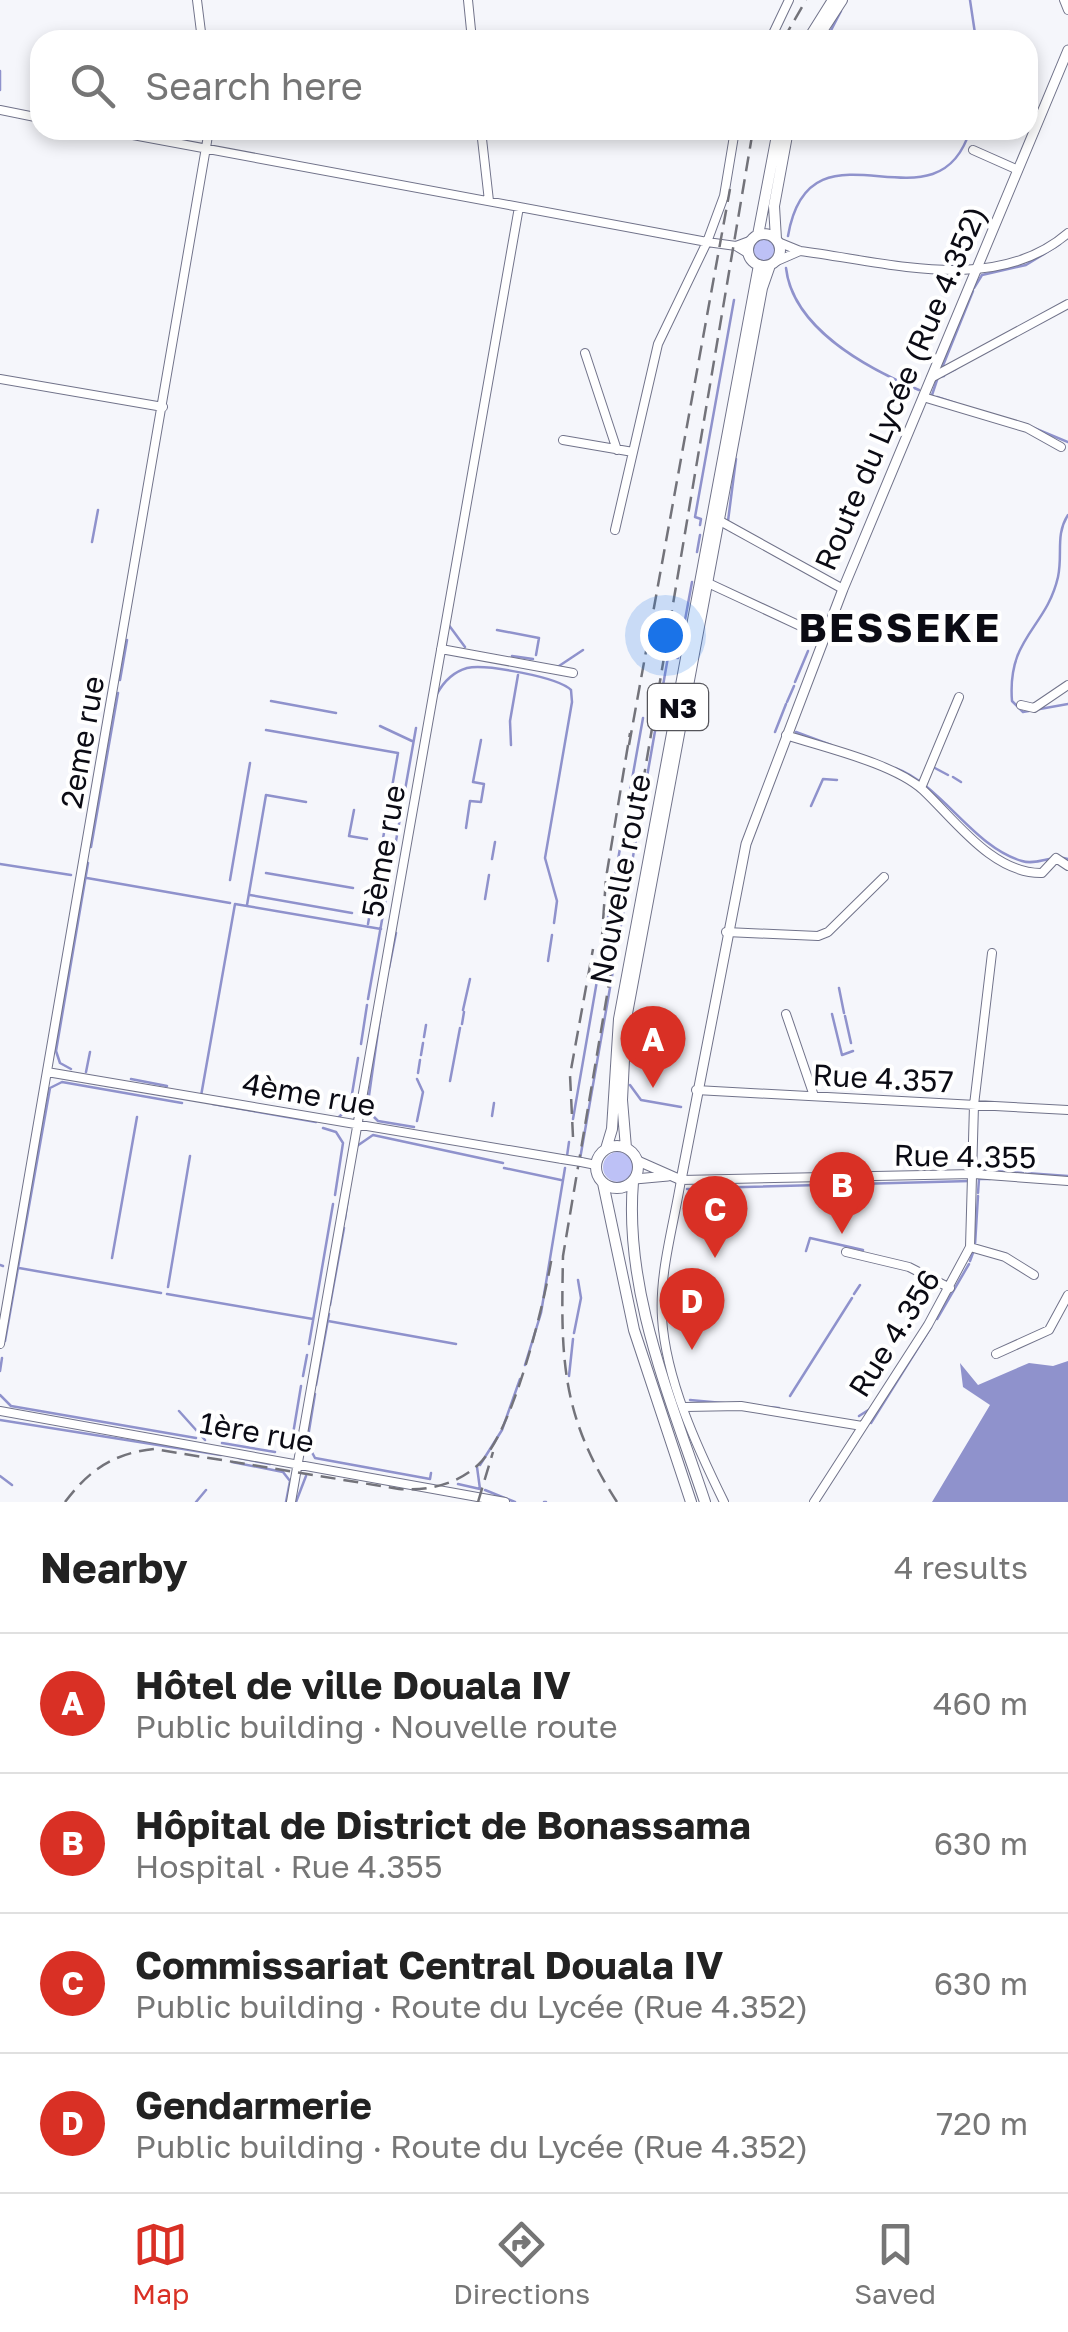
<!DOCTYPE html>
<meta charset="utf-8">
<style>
:root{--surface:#fff;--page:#f6f6f6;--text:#222;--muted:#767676;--line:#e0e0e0;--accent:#d93025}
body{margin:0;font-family:"Golos Text",sans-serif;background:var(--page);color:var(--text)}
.you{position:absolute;left:665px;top:635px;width:35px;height:35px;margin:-25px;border:8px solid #fff;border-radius:50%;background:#1a73e8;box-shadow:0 0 0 15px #1a73e833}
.badge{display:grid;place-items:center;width:65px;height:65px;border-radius:50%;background:var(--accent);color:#fff;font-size:32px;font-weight:700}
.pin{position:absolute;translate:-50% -82px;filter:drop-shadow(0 2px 5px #0008)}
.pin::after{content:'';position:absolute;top:52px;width:35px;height:30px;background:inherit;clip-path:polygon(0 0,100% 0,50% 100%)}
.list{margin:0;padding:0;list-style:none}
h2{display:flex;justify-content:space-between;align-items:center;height:130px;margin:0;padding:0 40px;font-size:42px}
h2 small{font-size:32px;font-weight:400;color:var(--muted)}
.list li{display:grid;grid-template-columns:65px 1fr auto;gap:30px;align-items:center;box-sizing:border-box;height:140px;padding:0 40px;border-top:2px solid var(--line)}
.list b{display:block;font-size:38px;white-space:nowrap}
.list p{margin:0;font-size:32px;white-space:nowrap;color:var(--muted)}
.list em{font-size:32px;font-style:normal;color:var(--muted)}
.icon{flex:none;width:55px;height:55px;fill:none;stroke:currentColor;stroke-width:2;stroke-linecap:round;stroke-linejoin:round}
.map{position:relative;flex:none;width:1068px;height:1502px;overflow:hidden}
.search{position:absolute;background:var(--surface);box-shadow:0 5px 15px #0003;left:30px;right:30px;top:30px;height:110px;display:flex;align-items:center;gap:25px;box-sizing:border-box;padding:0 35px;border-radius:30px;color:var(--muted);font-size:38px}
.sheet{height:690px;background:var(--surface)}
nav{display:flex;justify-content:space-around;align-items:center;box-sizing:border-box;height:140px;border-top:2px solid var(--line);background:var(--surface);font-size:28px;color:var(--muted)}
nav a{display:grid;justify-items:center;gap:5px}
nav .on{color:var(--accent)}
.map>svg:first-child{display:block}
.green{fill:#bdc1f6}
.water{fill:#8f92cc}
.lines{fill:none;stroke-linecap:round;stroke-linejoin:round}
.stream{stroke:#8f92cc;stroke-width:2.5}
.minor-casing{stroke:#71738a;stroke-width:10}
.major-casing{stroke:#71738a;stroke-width:11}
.highway-casing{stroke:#71738a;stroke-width:12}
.minor{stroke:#fff;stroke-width:8}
.major{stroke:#fff;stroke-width:9}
.highway{stroke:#fff;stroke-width:10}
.rail{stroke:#73737a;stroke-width:2.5;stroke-dasharray:15 8;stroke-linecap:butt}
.minor-bridge-casing{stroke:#71738a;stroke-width:10;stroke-linecap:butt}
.minor-bridge{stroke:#fff;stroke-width:8}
.labels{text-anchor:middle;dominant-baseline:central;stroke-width:8;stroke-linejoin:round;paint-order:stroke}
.shield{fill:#fff;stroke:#54545a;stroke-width:2.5}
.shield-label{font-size:28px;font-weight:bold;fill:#0b0b14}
.street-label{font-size:30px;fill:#0b0b14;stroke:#fff}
.district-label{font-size:40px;font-weight:bold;letter-spacing:2.5px;fill:#0b0b14;stroke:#fff}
</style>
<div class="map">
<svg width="1068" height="1502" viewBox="0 0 1068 1502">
<rect width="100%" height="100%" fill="#f5f6fb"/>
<!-- green -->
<path class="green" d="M751 250a13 13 0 1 1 26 0a13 13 0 1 1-26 0Z
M603 1167a15 15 0 1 1 30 0a15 15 0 1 1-30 0Z"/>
<!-- water -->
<path class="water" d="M1068 1361V1502H932L990 1405 963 1387 960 1363 978 1385 1029 1363 1053 1366Z"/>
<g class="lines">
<!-- stream -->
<path class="stream" d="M970 0 976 40
M826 40 841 11
M0 71V90
M788 236C810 108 937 239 970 130
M786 268C793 329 869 369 919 390
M974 288 982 275 1026 265 1060 244
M942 368 973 291
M946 374 956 369
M932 395 938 377 944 376
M937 397 955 403
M1034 428 1068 442
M1068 515C1055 535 1063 554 1058 577 1046 629 1007 637 1012 701L1023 712 1068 704
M728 521 736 459
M700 525 701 519 695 517 734 300
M92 542 98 510
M697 552 700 535
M448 624 465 647
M497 630 539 638 536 655
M512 656 533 659
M559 666 583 650
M120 680 127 640
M795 682 808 651
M437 694C444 681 453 672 467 668 486 664 558 677 571 690L572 702 545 858 557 901 554 923
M271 701 336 713
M787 702 794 686
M380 726 412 741
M266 730 398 753 368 924
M775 732 786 704
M796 732 831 745
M511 745 510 721 518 675
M933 767 948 775
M895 768C942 785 973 847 1022 861 1037 866 1052 854 1068 859
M953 777 961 782
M628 802 643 718
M811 806 823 779 837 780
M354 810 349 836 367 839
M466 828 470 801 481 802 484 784 473 782 481 740
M91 847 118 693
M492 859 495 842
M0 864 71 875
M266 873 353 888
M87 878 230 903
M230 880 250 763
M250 895 352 913
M485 899 489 875
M247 905 266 795 306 802
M548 961 552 935
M389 968 396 933
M839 988 844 1013
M368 999 416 728
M381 1010 367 1110 378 1121 414 1127
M463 1010 470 979
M832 1014 842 1055 853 1051
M845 1016 851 1043
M462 1024 464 1012
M424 1037 426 1025
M361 1044 367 1005
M421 1055 423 1043
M71 1069 60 1063 56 1051 88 863
M86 1072 90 1052
M418 1073 420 1060
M131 1079 167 1086
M417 1079 423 1092 417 1121
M450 1081 460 1028
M630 1085 641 1100 681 1107
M201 1096 235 904 381 929
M213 1104 316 1122
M492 1116 494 1103
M337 1119 350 1106 358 1058
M573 1119 623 831
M323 1128 336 1132 343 1143 335 1195
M357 1146 373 1135 503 1163
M567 1156 569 1142
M580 1159 668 657 678 658 692 582
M504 1168 561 1180
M982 1170 1023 1173
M1026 1173 1068 1176
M707 1188 970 1181
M687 1189H703
M978 1193 979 1179H990
M345 1219 348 1197
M975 1245 978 1196
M806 1251 810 1238 863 1250
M112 1258 137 1117
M970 1261 974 1250
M0 1265 3 1266
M19 1268 161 1293
M168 1287 190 1156
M167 1294 313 1319
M854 1294 860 1285
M330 1305 344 1228
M937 1319 969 1264
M328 1321 456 1344
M574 1333 581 1298 578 1280
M5 1341 50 1088 62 1082 182 1103
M309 1344 333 1204
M525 1365 541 1313 565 1168
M0 1371 2 1358
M303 1376 307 1355
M569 1376 573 1339
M316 1385 329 1314
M315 1394 307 1443 315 1458 430 1479 431 1473
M0 1395 11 1406 196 1438
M790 1396 852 1298
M690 1400 779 1408
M179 1411 205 1440
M859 1416 870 1409
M0 1420 221 1455
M871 1423 931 1327
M293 1434 301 1386
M222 1443 275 1452
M286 1448 293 1437
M239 1458 270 1464
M232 1462 283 1472 290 1481 286 1502
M480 1465 502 1430 520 1379
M0 1476 12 1485
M458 1484 480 1489 477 1467
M485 1490 515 1502
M196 1502 206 1490
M296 1502 306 1476
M544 1502H546"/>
<!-- minor casing -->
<g class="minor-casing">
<path id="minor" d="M197 0 202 40
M468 0 472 40
M1064 0 1068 10
M770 40 789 0
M0 110 40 118
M106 130 707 242 658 344 615 530
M481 130 489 201
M735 130 724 196 707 242 736 246 749 254
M973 150 1018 170
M778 242 800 251C888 262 995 296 1068 233
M736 246 752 240
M777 261 800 251
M585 353 617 450
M931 378 1068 304
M0 379 163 407
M923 397 1027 428 1061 447
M563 440 633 452
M720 521 843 589
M708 583 824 637
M441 649 573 673
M1021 705 1034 708 1068 685
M786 735C825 748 893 763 923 790 955 820 993 874 1042 873L1056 858 1068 866
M921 788 959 697
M726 932 818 936 828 932 884 877
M786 1014 814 1096
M47 1072 562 1159
M696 1090 1068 1110
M581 1162 596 1165
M970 1247 1005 1257 1034 1275
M846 1252 909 1267 950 1288
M0 1344 209 130
M996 1354 1049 1330 1068 1295
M685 1407 741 1406 862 1426
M0 1411 505 1502
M291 1502 519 207
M724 1502C697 1447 666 1380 662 1318 659 1273 674 1224 681 1180L974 1174 1068 1181
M814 1502 928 1325 970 1247 974 1105 992 953"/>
</g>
<!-- major casing -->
<g class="major-casing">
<path id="major" d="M638 1161 681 1180 746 844 843 589 1068 50
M635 1179 668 1176"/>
</g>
<!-- highway casing -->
<g class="highway-casing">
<path id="highway" d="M808 40 833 0
M816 40 842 0
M748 250a16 16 0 1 1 32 0a16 16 0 1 1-32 0Z
M758 235 778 130
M776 239 774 206 788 130
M596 1167a21 21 0 1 1 42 0a21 21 0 1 1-42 0Z
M626 1148 622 1100 626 1019 762 288 770 265
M606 1149 612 1129 619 1019 759 265
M633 1182C624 1292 671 1399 705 1502
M603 1183 634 1330 691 1502"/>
</g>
<!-- minor -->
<use href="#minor" class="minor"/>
<!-- major -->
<use href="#major" class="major"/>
<!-- highway -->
<use href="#highway" class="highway"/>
<!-- rail -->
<path class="rail" d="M783 40 806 0
M629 745 730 189
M600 965 606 878 630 733
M573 1137 570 1075 593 949
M65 1502C89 1470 114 1453 154 1449L399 1489C427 1491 456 1485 478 1465 513 1433 544 1305 552 1256
M478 1502 493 1452
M617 1502C560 1414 561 1357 563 1256L753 130"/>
<!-- minor-bridge casing -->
<g class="minor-bridge-casing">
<path id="minor-bridge" d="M562 1159 581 1162"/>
</g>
<!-- minor-bridge -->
<use href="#minor-bridge" class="minor-bridge"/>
</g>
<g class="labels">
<!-- shield labels -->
<rect class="shield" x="648" y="684" width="60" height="46" rx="8"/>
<g class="shield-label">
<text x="678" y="707">N3</text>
</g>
<!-- street labels -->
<g class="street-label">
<text transform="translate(900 388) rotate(-67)">Route du Lycée (Rue 4.352)</text>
<text transform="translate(82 742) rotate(-80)">2eme rue</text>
<text transform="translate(383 851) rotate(-80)">5ème rue</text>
<text transform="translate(620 879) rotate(-79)">Nouvelle route</text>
<text transform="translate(883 1078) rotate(3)">Rue 4.357</text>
<text transform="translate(309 1094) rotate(10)">4ème rue</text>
<text transform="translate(965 1156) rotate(1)">Rue 4.355</text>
<text transform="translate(894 1333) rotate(-58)">Rue 4.356</text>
<text transform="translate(257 1432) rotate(10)">1ère rue</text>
</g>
<!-- district labels -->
<g class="district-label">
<text x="900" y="627">BESSEKE</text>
</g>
</g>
</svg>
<div class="you"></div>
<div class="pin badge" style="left:653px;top:1088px">A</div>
<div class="pin badge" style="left:842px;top:1234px">B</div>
<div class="pin badge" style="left:715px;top:1258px">C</div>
<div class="pin badge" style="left:692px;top:1350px">D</div>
<div class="search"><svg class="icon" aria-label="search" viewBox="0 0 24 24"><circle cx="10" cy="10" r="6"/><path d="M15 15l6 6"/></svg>Search here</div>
</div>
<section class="sheet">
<h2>Nearby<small>4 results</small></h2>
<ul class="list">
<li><span class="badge">A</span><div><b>Hôtel de ville Douala IV</b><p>Public building · Nouvelle route</p></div><em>460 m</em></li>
<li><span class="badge">B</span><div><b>Hôpital de District de Bonassama</b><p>Hospital · Rue 4.355</p></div><em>630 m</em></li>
<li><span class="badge">C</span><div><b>Commissariat Central Douala IV</b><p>Public building · Route du Lycée (Rue 4.352)</p></div><em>630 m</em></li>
<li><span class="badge">D</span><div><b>Gendarmerie</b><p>Public building · Route du Lycée (Rue 4.352)</p></div><em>720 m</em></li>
</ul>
</section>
<nav>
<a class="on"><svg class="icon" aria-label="map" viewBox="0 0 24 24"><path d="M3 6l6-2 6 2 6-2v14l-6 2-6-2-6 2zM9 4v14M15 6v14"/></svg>Map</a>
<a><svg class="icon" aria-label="directions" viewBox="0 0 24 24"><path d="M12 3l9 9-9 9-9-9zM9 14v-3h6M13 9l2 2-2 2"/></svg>Directions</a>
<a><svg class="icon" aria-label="saved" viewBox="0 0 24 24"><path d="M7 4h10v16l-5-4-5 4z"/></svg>Saved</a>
</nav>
